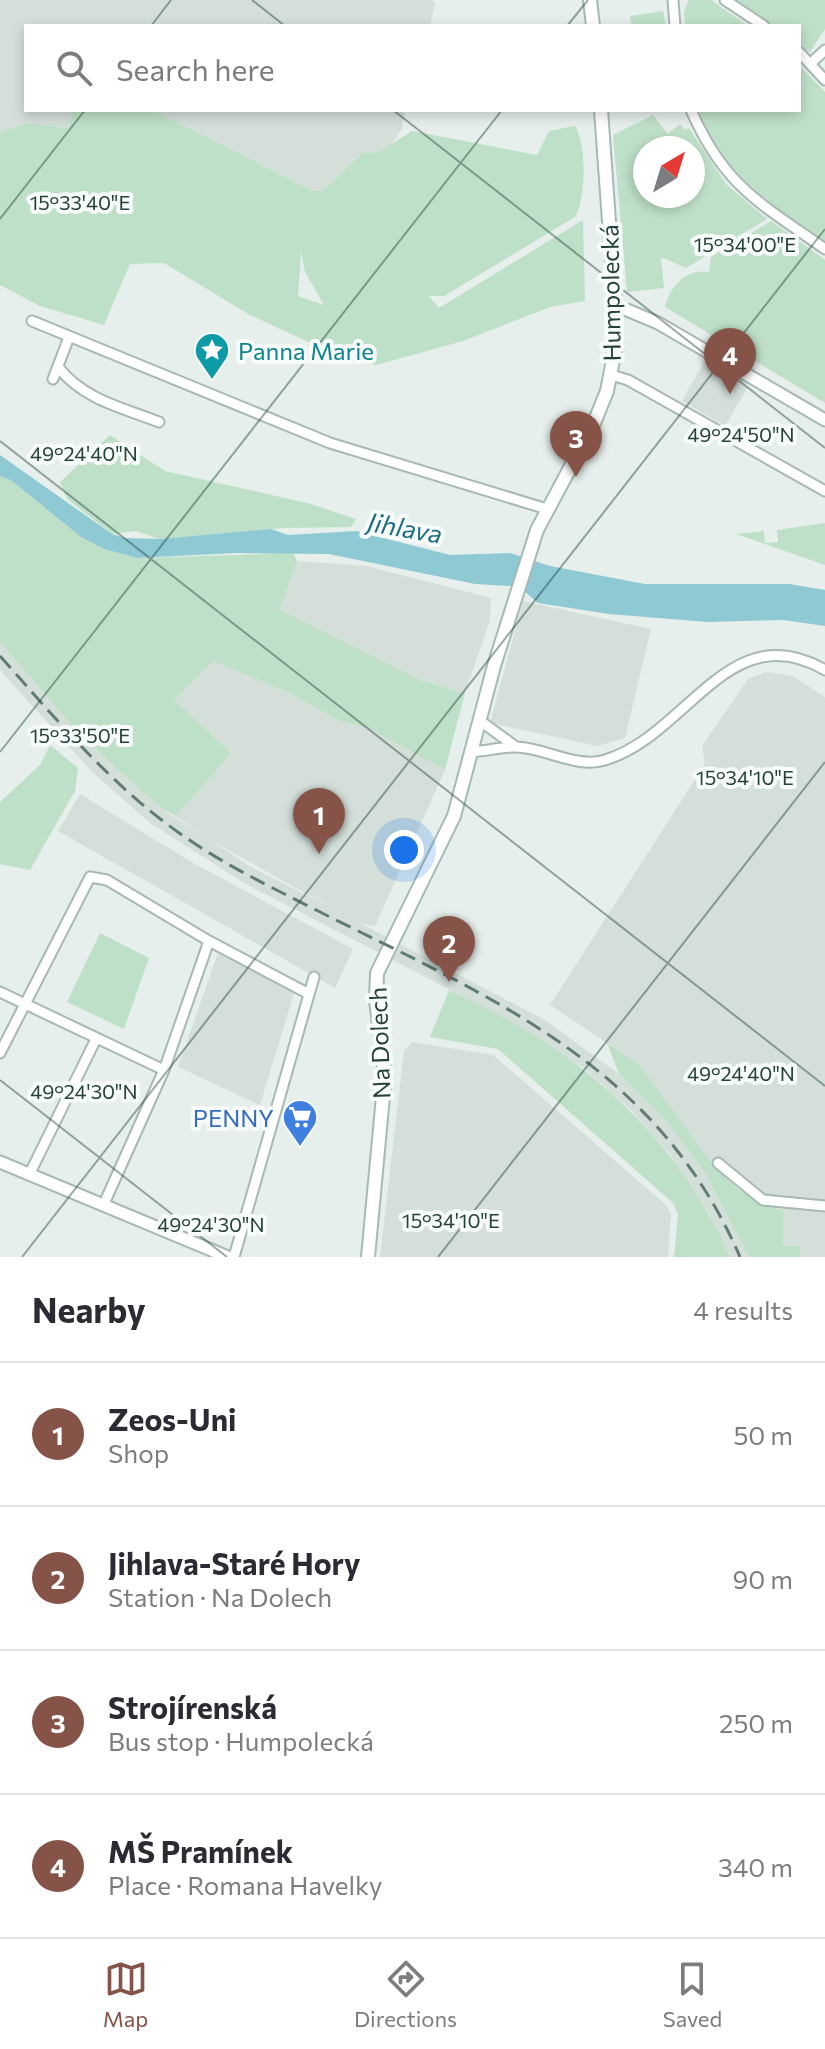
<!DOCTYPE html>
<meta charset="utf-8">
<style>
:root{--surface:#fff;--page:#f7f7f7;--text:#2b2b33;--muted:#7c7c81;--line:#e1e1e2;--accent:#855347}
body{margin:0;font-family:Commissioner,sans-serif;background:var(--page);color:var(--text)}
.compass{position:absolute;left:633px;top:136px;width:72px;height:72px;border-radius:50%;background:var(--surface);box-shadow:0 4px 12px #0003;rotate:38deg}
.you{position:absolute;left:404px;top:850px;width:28px;height:28px;margin:-20px;border:6px solid #fff;border-radius:50%;background:#1a73e8;box-shadow:0 0 0 12px #1a73e833}
.badge{display:grid;place-items:center;width:52px;height:52px;border-radius:50%;background:var(--accent);color:#fff;font-size:26px;font-weight:700}
.pin{position:absolute;translate:-50% -66px;filter:drop-shadow(0 2px 4px #0008)}
.pin::after{content:'';position:absolute;top:42px;width:28px;height:24px;background:inherit;clip-path:polygon(0 0,100% 0,50% 100%)}
.list{margin:0;padding:0;list-style:none}
h2{display:flex;justify-content:space-between;align-items:center;height:104px;margin:0;padding:0 32px;font-size:34px}
h2 small{font-size:26px;font-weight:400;color:var(--muted)}
.list li{display:grid;grid-template-columns:52px 1fr auto;gap:24px;align-items:center;box-sizing:border-box;height:144px;padding:0 32px;border-top:2px solid var(--line)}
.list b{display:block;font-size:30px;white-space:nowrap}
.list p{margin:0;font-size:26px;white-space:nowrap;color:var(--muted)}
.list em{font-size:26px;font-style:normal;color:var(--muted)}
.icon{flex:none;width:44px;height:44px;fill:none;stroke:currentColor;stroke-width:2;stroke-linecap:round;stroke-linejoin:round}
.map{position:relative;flex:none;width:825px;height:1257px;overflow:hidden}
.search{position:absolute;background:var(--surface);box-shadow:0 4px 12px #0003;left:24px;right:24px;top:24px;height:88px;display:flex;align-items:center;gap:20px;box-sizing:border-box;padding:0 28px;border-radius:0px;color:var(--muted);font-size:30px}
.sheet{height:680px;background:var(--surface)}
nav{display:flex;justify-content:space-around;align-items:center;box-sizing:border-box;height:112px;border-top:2px solid var(--line);background:var(--surface);font-size:22px;color:var(--muted)}
nav a{display:grid;justify-items:center;gap:4px}
nav .on{color:var(--accent)}
.map>svg:first-child{display:block}
.built{fill:#d4dfda}
.green{fill:#bfe0c8;fill-rule:evenodd}
.water{fill:#8ec9d4}
.lines{fill:none;stroke-linecap:round;stroke-linejoin:round}
.minor-casing{stroke:#a8b8b2;stroke-width:13}
.tertiary-casing{stroke:#a8b8b2;stroke-width:15}
.secondary-casing{stroke:#a4bbb3;stroke-width:16}
.minor{stroke:#fff;stroke-width:9}
.tertiary{stroke:#fff;stroke-width:11}
.secondary{stroke:#fff;stroke-width:12}
.rail{stroke:#5f7d75;stroke-width:3;stroke-dasharray:16 8;stroke-linecap:butt}
.ticks{fill:none;stroke:#24423a;stroke-width:2;stroke-opacity:0.45}
.labels{text-anchor:middle;dominant-baseline:central;stroke-width:8;stroke-linejoin:round;paint-order:stroke}
.street-label{font-size:24px;fill:#24423a;stroke:#f7fbf9}
.culture-label{font-size:24px;fill:#0d838f;stroke:#f7fbf9;text-anchor:start}
.shop-label{font-size:24px;fill:#366cbe;stroke:#f7fbf9;text-anchor:end}
.water-label{font-size:26px;font-style:italic;fill:#1c6f80;stroke:#f7fbf9}
.ticks-label{font-size:20px;text-anchor:middle;fill:#24423a;stroke:#f7fbf9;stroke-width:8;stroke-linejoin:round;paint-order:stroke}
</style>
<div class="map">
<svg width="825" height="1257" viewBox="0 0 825 1257">
<rect width="100%" height="100%" fill="#e6efeb"/>
<!-- built -->
<path class="built" d="M0 0H428L435 2 430 26H26V110H72L69 128 28 123 0 132Z
M152 110H405L402 129 390 146 379 152 361 153 322 191 311 190Z
M704 362 748 387 725 426 682 401Z
M297 561 366 566 491 598 490 620 465 693 420 680 280 610Z
M523 601 651 629 625 738 598 746 490 723Z
M0 642 81 736 161 808 253 868 330 907 208 839 176 816 231 753 174 700 213 661 285 691 340 721 368 728 445 770 375 926 360 923 545 1020 619 1074 667 1122 704 1171 749 1257H730L707 1210 669 1153 630 1109 585 1069 505 1018 244 883 150 823 93 773 0 670Z
M766 672 793 676 825 697V1257H800V1246H783V1210L753 1199 714 1166 639 1064 550 1005 705 764 702 746 748 679Z
M80 794 195 864 353 949 335 988 58 831Z
M219 950 295 990 260 1105 178 1067Z
M412 1042 493 1055 666 1205 671 1214 668 1257H380L404 1051Z"/>
<!-- green -->
<path class="green" d="M689 0H711L748 26H685L684 11Z
M735 0H825V29L810 52 799 45V26H772Z
M663 11 666 26H632L630 16Z
M799 65 825 92V242C774 206 720 172 699 110H799Z
M72 110H152L311 190 322 191 362 153 379 152 412 131 537 155 549 131 575 126C587 145 586 198 575 217L444 296H429L439 308 583 220 585 301 550 307 463 341 376 365 345 359 250 315 164 263 130 264 104 325 40 306 0 285V132L28 123 69 128ZM301 251 305 272 324 305 298 296Z
M653 115 668 134 680 124 685 130 689 128 726 184 767 219 686 268 661 257 664 288 627 292 613 135ZM645 148H693V196H645Z
M771 221 825 260V403L665 307C670 286 686 268 709 272L711 257Z
M110 435 165 471 311 504 356 519 351 527 283 528 159 539 136 531 112 534 67 499 60 482Z
M0 476 12 481 81 537 104 549 137 558 293 553 297 561 280 610 420 680 465 693 445 770 368 728 340 721 285 691 213 661 174 700 231 753 176 816 161 808 81 736 0 642Z
M825 523V565L736 534 764 531 765 543 778 542 777 530Z
M50 745 78 768 75 791 30 870 0 864V802L40 765Z
M100 933 149 958 124 1029 67 1002Z
M449 990C573 1045 675 1131 730 1257H674L678 1215 673 1203 498 1049 430 1037Z
M607 1043 639 1064 714 1166 738 1189 764 1205 783 1210V1246H800V1257H749L704 1171 667 1122 619 1074Z"/>
<!-- water -->
<path class="water" d="M0 455 112 534 125 538 159 539 271 529 288 535 356 531 450 555 510 553 550 566 645 584H789L825 590V626L783 620 707 622 609 614 538 603 524 591 512 586 475 584 329 554 235 553 137 558 104 549 81 537 12 481 0 476Z"/>
<g class="lines">
<!-- minor casing -->
<g class="minor-casing">
<path id="minor" d="M673 0 675 26
M725 0 764 26
M799 52 825 80
M811 63 825 50
M691 110C724 186 760 203 825 249
M32 321 330 443 547 509
M59 368C83 399 123 408 159 422
M611 375 628 380 825 491
M53 379 69 337
M479 720 516 747
M472 752C486 751 501 747 515 747 544 747 576 769 605 760 688 735 729 614 825 670
M209 941 309 994
M0 992 164 1070
M0 1053 90 877 107 880 209 941 164 1070 103 1206
M718 1163 763 1200 825 1206
M29 1175 96 1039
M234 1257 314 977"/>
</g>
<!-- tertiary casing -->
<g class="tertiary-casing">
<path id="tertiary" d="M615 305 658 323 825 420
M0 1162 228 1257"/>
</g>
<!-- secondary casing -->
<g class="secondary-casing">
<path id="secondary" d="M590 0 593 26
M368 1257 385 1075 376 1000 377 973 454 816 494 666 537 530 594 423 607 391 615 350V305L601 110"/>
</g>
<!-- minor -->
<use href="#minor" class="minor"/>
<!-- tertiary -->
<use href="#tertiary" class="tertiary"/>
<!-- secondary -->
<use href="#secondary" class="secondary"/>
<!-- rail -->
<path class="rail" d="M0 656C58 721 112 787 185 837 228 867 275 889 322 913 496 1000 658 1067 740 1257"/>
</g>
<!-- ticks -->
<path class="ticks" d="M252 0 285 26M151 26 171 0M567 26 588 0M393 110 825 448M0 219 85 110M0 441 825 1086M0 752 502 110M0 1080 227 1257M22 1257 825 229M438 1257 825 762"/>
<!-- icons -->
<defs>
<g id="sight-pin" transform="scale(1.8)"><path d="M0 17L-7.5 6A9.5 9.5 0 1 1 7.5 6Z" fill="#0f9aa8" stroke="#f7fbf9"/><path d="M0-6L1.8-2.2L6-1.7L2.9 1.2L3.7 5.4L0 3.3L-3.7 5.4L-2.9 1.2L-6-1.7L-1.8-2.2Z" fill="#fff"/></g>
<g id="supermarket-pin" transform="scale(1.8)"><path d="M0 17L-7.5 6A9.5 9.5 0 1 1 7.5 6Z" fill="#3f7fe0" stroke="#f7fbf9"/><path d="M-6-5.5h2.5l.6 2H6L4.5 2H-2.5L-4.4-4H-6ZM-1.5 3.2a1.3 1.3 0 1 0 .1 0ZM3 3.2a1.3 1.3 0 1 0 .1 0Z" fill="#fff"/></g>
</defs>
<g fill-rule="evenodd">
<use href="#sight-pin" x="212" y="350"/>
<use href="#supermarket-pin" x="300" y="1117"/>
</g>
<g class="labels">
<!-- street labels -->
<g class="street-label">
<text transform="translate(610 293) rotate(-91)">Humpolecká</text>
<text transform="translate(379 1043) rotate(-92)">Na Dolech</text>
</g>
<!-- culture labels -->
<g class="culture-label">
<text x="238" y="350">Panna Marie</text>
</g>
<!-- shop labels -->
<g class="shop-label">
<text x="274" y="1117">PENNY</text>
</g>
<!-- water labels -->
<g class="water-label">
<text transform="translate(405 527) rotate(10)">Jihlava</text>
</g>
</g>
<g class="ticks-label">
<text x="80" y="210">15°33'40"E</text>
<text x="745" y="252">15°34'00"E</text>
<text x="741" y="442">49°24'50"N</text>
<text x="84" y="461">49°24'40"N</text>
<text x="80" y="743">15°33'50"E</text>
<text x="745" y="785">15°34'10"E</text>
<text x="741" y="1081">49°24'40"N</text>
<text x="84" y="1099">49°24'30"N</text>
<text x="451" y="1228">15°34'10"E</text>
<text x="211" y="1232">49°24'30"N</text>
</g>
</svg>
<svg class="compass" viewBox="-18 -18 36 36"><path d="M0-13l5 13h-10z" fill="#e53935"/><path d="M0 13l5-13h-10z" fill="#7c7c81"/></svg>
<div class="you"></div>
<div class="pin badge" style="left:319px;top:854px">1</div>
<div class="pin badge" style="left:449px;top:982px">2</div>
<div class="pin badge" style="left:576px;top:477px">3</div>
<div class="pin badge" style="left:730px;top:394px">4</div>
<div class="search"><svg class="icon" aria-label="search" viewBox="0 0 24 24"><circle cx="10" cy="10" r="6"/><path d="M15 15l6 6"/></svg>Search here</div>
</div>
<section class="sheet">
<h2>Nearby<small>4 results</small></h2>
<ul class="list">
<li><span class="badge">1</span><div><b>Zeos-Uni</b><p>Shop</p></div><em>50 m</em></li>
<li><span class="badge">2</span><div><b>Jihlava-Staré Hory</b><p>Station · Na Dolech</p></div><em>90 m</em></li>
<li><span class="badge">3</span><div><b>Strojírenská</b><p>Bus stop · Humpolecká</p></div><em>250 m</em></li>
<li><span class="badge">4</span><div><b>MŠ Pramínek</b><p>Place · Romana Havelky</p></div><em>340 m</em></li>
</ul>
</section>
<nav>
<a class="on"><svg class="icon" aria-label="map" viewBox="0 0 24 24"><path d="M3 6l6-2 6 2 6-2v14l-6 2-6-2-6 2zM9 4v14M15 6v14"/></svg>Map</a>
<a><svg class="icon" aria-label="directions" viewBox="0 0 24 24"><path d="M12 3l9 9-9 9-9-9zM9 14v-3h6M13 9l2 2-2 2"/></svg>Directions</a>
<a><svg class="icon" aria-label="saved" viewBox="0 0 24 24"><path d="M7 4h10v16l-5-4-5 4z"/></svg>Saved</a>
</nav>
